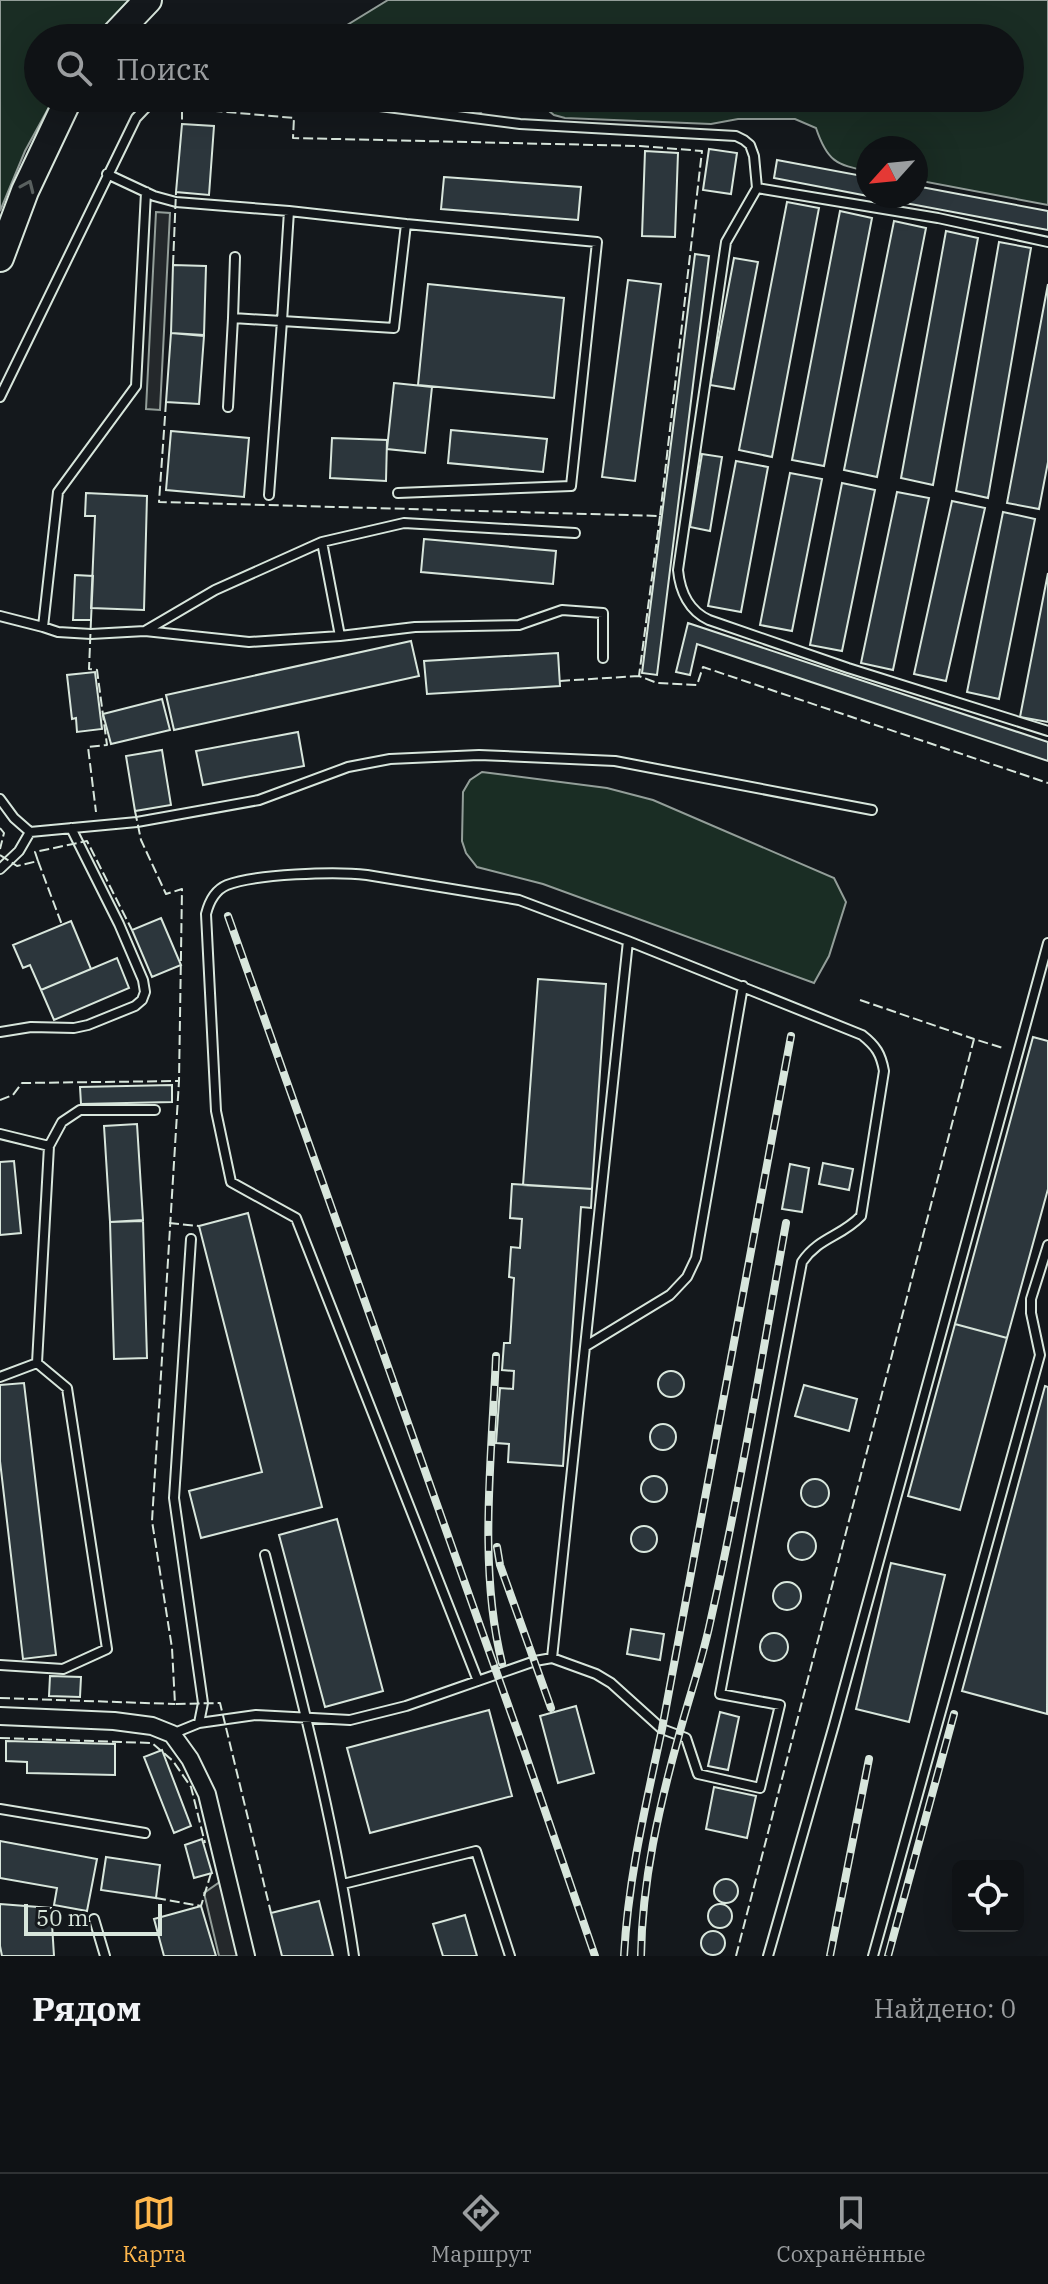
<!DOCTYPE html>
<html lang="ru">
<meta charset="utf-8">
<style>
:root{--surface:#0f1215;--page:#1d2022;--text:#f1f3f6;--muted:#9b9ea0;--line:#2f3234;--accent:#ffb74d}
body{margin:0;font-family:"IBM Plex Serif",serif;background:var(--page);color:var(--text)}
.controls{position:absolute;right:24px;bottom:24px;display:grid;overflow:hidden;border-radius:12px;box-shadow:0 8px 32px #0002}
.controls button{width:72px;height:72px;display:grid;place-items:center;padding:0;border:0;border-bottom:2px solid var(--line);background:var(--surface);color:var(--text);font:40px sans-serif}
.compass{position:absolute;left:856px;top:136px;width:72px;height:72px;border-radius:50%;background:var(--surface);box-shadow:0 8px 32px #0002;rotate:243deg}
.scale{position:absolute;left:24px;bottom:20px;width:138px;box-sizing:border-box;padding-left:8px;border:4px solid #d8e6dc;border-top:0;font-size:22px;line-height:28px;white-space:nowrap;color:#d8e6dc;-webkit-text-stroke:6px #14181c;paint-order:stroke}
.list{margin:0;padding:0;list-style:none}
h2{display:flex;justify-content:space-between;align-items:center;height:104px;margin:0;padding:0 32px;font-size:34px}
h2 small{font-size:26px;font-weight:400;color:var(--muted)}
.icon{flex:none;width:44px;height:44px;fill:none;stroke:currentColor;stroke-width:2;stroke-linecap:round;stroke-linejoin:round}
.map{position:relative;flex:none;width:1048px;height:1956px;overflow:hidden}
.search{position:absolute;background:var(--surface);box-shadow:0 8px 32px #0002;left:24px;right:24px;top:24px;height:88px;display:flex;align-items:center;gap:20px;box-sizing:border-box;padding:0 28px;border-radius:44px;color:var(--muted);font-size:30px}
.sheet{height:216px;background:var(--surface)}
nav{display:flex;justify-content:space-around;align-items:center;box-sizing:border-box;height:112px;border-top:2px solid var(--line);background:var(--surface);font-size:22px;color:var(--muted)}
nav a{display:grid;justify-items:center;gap:4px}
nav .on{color:var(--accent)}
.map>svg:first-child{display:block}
.green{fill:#1a2d24;stroke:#939e99;stroke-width:2}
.parking{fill:#24282b;stroke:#939e99;stroke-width:2}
.building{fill:#2c363c;stroke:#d8e6dc;stroke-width:2}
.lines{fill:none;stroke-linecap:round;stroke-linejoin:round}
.service-casing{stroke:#d8e6dc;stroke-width:12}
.minor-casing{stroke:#d8e6dc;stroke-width:20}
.primary-casing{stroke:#d8e6dc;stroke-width:30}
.service{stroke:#14181c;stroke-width:8}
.minor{stroke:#14181c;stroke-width:16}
.primary{stroke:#14181c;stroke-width:26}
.rail-casing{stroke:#d8e6dc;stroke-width:8}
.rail{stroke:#14181c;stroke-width:5;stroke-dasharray:15;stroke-linecap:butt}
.fence{stroke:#d8e6dc;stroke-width:2;stroke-dasharray:10 4;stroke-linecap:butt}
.oneway{stroke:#59605f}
</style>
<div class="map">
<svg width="1048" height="1956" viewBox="0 0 1048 1956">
<rect width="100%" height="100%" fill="#14181c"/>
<!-- green -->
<path class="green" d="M0 0H132L98 38H38V98H54L25 151 0 211Z
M388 0H1048V205L916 180V148H868V171C836 165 827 161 816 128L795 119H738L711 124 565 118 554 115 533 98H1010V38H326Z
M366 98H500L481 112Z
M482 772 607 788 653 800 834 878 846 902 829 956 814 983 543 884 477 867 466 853 462 841 463 792 470 780Z"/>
<!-- parking -->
<path class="parking" d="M156 212 170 213 160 410 146 409Z
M227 1877 246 1956H219L204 1893Z"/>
<!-- building -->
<path class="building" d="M182 124 214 126 209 195 176 192Z
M709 149 737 153 731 194 703 190Z
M645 151 678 153 675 237 642 236Z
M777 160 868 177V196L774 178Z
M444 177 581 187 578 220 441 209Z
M916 186 1048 211V230L868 196H916Z
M787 202 819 208 772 457 739 450Z
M840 211 872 218 824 466 792 460Z
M894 221 926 228 877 477 844 470Z
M946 231 978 238 933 485 901 478Z
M999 242 1031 248 988 498 956 491Z
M695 254 709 256 657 675 642 673Z
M734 258 758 262 734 389 710 385Z
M173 265 206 266 204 335 171 333Z
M628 280 661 284 635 481 602 477Z
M428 284 564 298 554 398 418 385Z
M1048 284V462L1039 509 1007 503Z
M171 333 204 336 199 404 166 402Z
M394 383 432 387 425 453 387 449Z
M451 430 547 439 543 472 448 463Z
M171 431 249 438 244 497 166 490Z
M332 438 387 440 386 481 330 478Z
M702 454 722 457 710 531 690 527Z
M736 461 768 467 741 612 708 606Z
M790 473 822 479 792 631 760 625Z
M842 483 875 490 842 651 810 645Z
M897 492 929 498 893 670 861 663Z
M86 493 147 496 144 610 91 608 95 516H85Z
M952 501 985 508 946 681 914 674Z
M1003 512 1035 519 999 699 967 692Z
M424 539 556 551 553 584 421 572Z
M1048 573V722L1020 717Z
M75 575 93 576 91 620H73Z
M688 623 1048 742V761L697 644 690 675 676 672Z
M411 641 419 676 174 730 166 695Z
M558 653 560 686 427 694 424 661Z
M95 672 102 729 77 732 76 718 72 719 67 675Z
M162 699 170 730 111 744 103 714Z
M298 732 304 766 203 785 196 751Z
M162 750 171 805 135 811 126 756Z
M161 918 181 965 152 977 132 930Z
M71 921 91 969 41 990 30 965 23 968 13 945Z
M117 958 129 988 54 1020 41 990Z
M538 979 606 984 592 1189 523 1185Z
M1033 1037 1048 1041V1189L1007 1338 955 1324Z
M172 1085V1102L81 1104 80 1087Z
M137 1124 143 1220 110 1222 104 1126Z
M14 1161 21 1233 0 1235V1162Z
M823 1163 853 1169 849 1190 819 1184Z
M790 1164 809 1168 802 1212 782 1209Z
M512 1184 592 1189 591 1208 581 1207 563 1466 508 1462 509 1444 496 1443 500 1388 513 1389 514 1371 502 1370 504 1343H510L514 1278 509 1277 511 1247 520 1248 522 1219 510 1218Z
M248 1213 322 1507 201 1538 189 1491 262 1472 199 1226Z
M143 1221 147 1358 114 1359 110 1222Z
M955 1324 1007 1338 960 1510 908 1496Z
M658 1384a13 13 0 1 1 26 0a13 13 0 1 1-26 0Z
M24 1383 56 1655 23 1659 0 1461V1385Z
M804 1385 857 1399 849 1431 795 1416Z
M1045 1386 1048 1387 1047 1714 962 1691Z
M650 1437a13 13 0 1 1 26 0a13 13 0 1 1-26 0Z
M641 1489a13 13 0 1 1 26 0a13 13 0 1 1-26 0Z
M801 1493a14 14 0 1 1 28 0a14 14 0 1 1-28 0Z
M337 1519 383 1691 325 1707 279 1535Z
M631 1539a13 13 0 1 1 26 0a13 13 0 1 1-26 0Z
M788 1546a14 14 0 1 1 28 0a14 14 0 1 1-28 0Z
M891 1563 945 1575 909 1722 856 1709Z
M773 1596a14 14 0 1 1 28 0a14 14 0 1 1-28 0Z
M631 1629 664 1634 660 1660 627 1654Z
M760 1647a14 14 0 1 1 28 0a14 14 0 1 1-28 0Z
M50 1676 81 1677 80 1697 49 1696Z
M576 1706 594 1773 558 1783 540 1716Z
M489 1710 512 1796 370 1833 347 1748Z
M720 1712 739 1717 728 1770 708 1766Z
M6 1741 115 1744V1775L27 1773V1762L6 1761Z
M162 1750 191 1826 174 1833 144 1757Z
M714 1787 756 1796 747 1838 706 1829Z
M202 1839 212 1873 194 1878 185 1845Z
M0 1841 97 1859 87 1911 54 1905 57 1888 0 1878Z
M106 1857 160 1865 156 1898 101 1890Z
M714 1891a12 12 0 1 1 24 0a12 12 0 1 1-24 0Z
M319 1901 333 1956H282L271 1913Z
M708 1916a12 12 0 1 1 24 0a12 12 0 1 1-24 0Z
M0 1904 51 1908 54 1956H2L0 1946Z
M201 1906 216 1956H164L154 1919Z
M465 1915 477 1956H443L433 1924Z
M701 1943a12 12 0 1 1 24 0a12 12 0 1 1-24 0Z"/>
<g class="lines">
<!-- service casing -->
<g class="service-casing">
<path id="service" d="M317 98 520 124 736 136 744 140 750 145 754 156 757 188 726 242 678 570C680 591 689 611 709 620L848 668 1048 731
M107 174 154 196 176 202 289 211 406 224 394 328 282 321 289 211
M757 188 938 218 1048 242
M233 318 235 257
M0 397 136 118 155 98
M228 407 233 318 282 321 269 495
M398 493 571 486 597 242 406 224
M322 542 404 523 575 533
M0 616 43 627 58 492 136 386 146 192
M43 627 58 632 91 634 145 631 215 590 322 542 340 636 249 642 145 631
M340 636 415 627 519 625 562 610 603 613V658
M0 799 14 818 30 832 137 822 259 800 348 767 390 759 479 755 615 761 872 810
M0 869 19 851 30 832
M0 1032 31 1027 74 1028 88 1025 135 1006 142 1000 145 992 143 980 119 924 71 828
M0 1134 49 1146 62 1122 80 1110H155
M191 1239 174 1498 203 1703 199 1723
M586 1346 670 1295 687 1277 696 1258 743 986
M0 1377 37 1363 49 1146
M265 1555C299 1688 334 1820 354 1956
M0 1665 63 1669 107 1649 67 1388 37 1363
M478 1681 296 1218 231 1182 216 1111 206 914C209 902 215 890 227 885 255 874 336 871 367 875L519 900 628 941 552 1658
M172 1734 199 1723 256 1715 350 1720 406 1706 535 1661 552 1658 596 1674 611 1683 662 1729 686 1738 698 1774 760 1788 780 1705 720 1694 802 1262C819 1237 841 1237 861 1216L884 1071C881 1054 876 1046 862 1035L628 941
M0 1809 145 1833
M343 1884 476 1851 510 1956
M94 1919 105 1956
M768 1956 834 1725 1048 943
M873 1956 1040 1355 1031 1313V1299L1048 1245"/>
</g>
<!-- minor casing -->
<g class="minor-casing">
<path id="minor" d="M0 1716 114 1721 152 1726 172 1734 190 1759 207 1794 246 1956"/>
</g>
<!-- primary casing -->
<g class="primary-casing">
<path id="primary" d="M112 38 148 0
M0 258 25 191 69 98"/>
</g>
<!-- service -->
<use href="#service" class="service"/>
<!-- minor -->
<use href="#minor" class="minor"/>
<!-- primary -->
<use href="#primary" class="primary"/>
<!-- rail casing -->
<g class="rail-casing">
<path id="rail" d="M228 916 522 1744 595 1956
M496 1356C492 1455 478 1567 502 1663
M497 1547 500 1565 551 1708
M624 1956C628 1879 646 1804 662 1729L791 1036
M641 1956C642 1881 659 1807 679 1735 689 1697 702 1661 710 1623 740 1491 762 1356 786 1223
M830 1956 869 1759
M888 1956 954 1714"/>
</g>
<!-- rail -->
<use href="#rail" class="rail"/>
<!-- fence -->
<path class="fence" d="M173 265 176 192
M166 402 159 502 660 516 702 151 640 146 293 138 294 118 182 108V124
M660 516 639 676 657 683 697 685 703 667 1048 783
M91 620 89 669 97 670 107 745 88 747 96 812
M560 681 639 676
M135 811 141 840 166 894 182 889 179 1081 152 1521 172 1648 175 1704 220 1703 271 1913
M0 828 4 833 0 849
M0 855 17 866 38 861 62 925
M38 861 35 852 87 841 132 930
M860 1000 974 1039
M0 1100 13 1095 22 1083 179 1081
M169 1223 199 1226
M0 1698 175 1704
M0 1738 152 1743 173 1761 191 1787 205 1843
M156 1898 201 1906 212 1870
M736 1956 974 1039 1003 1048"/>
</g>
<!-- one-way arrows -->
<defs><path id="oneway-chevron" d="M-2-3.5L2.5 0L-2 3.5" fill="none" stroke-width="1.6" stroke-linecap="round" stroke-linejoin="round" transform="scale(2)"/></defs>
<use class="oneway" href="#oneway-chevron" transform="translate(28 186) rotate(-66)"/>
</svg>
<div class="controls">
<button><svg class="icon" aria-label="locate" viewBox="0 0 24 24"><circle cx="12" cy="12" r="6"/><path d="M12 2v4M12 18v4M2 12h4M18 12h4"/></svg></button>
</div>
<svg class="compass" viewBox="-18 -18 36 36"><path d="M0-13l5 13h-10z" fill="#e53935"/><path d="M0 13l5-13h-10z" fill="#9b9ea0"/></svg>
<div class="scale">50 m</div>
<div class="search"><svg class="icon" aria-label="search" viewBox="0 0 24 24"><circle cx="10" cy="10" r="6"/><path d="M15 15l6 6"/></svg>Поиск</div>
</div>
<section class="sheet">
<h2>Рядом<small>Найдено: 0</small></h2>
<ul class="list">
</ul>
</section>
<nav>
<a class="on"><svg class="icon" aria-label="map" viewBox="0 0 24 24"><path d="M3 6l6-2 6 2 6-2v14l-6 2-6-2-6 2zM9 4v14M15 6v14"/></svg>Карта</a>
<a><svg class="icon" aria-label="directions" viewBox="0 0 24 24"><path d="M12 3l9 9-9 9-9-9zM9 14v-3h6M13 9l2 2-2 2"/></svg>Маршрут</a>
<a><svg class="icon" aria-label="saved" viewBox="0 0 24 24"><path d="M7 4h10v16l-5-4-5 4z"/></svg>Сохранённые</a>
</nav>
